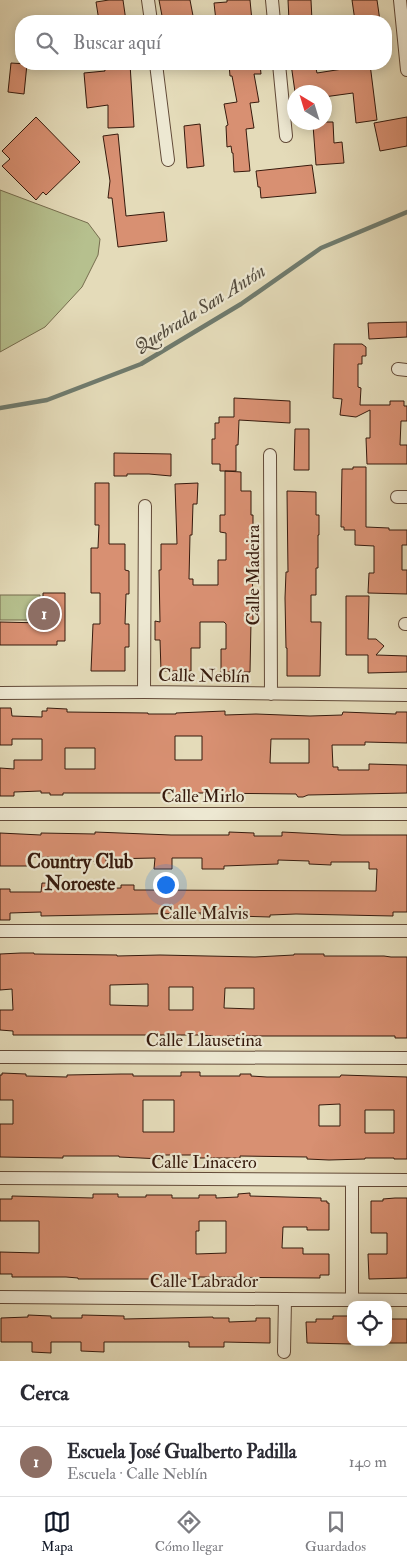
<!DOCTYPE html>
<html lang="es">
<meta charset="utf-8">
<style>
:root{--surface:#fff;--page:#f7f7f7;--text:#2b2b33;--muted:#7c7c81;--line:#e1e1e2;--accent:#111827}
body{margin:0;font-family:"IM FELL Double Pica",serif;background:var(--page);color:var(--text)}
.controls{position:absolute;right:15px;bottom:15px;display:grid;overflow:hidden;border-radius:10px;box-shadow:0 2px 12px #0003}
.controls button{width:45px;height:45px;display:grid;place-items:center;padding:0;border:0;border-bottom:1px solid var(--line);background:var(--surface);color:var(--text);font:25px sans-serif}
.compass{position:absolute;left:287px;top:85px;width:45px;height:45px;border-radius:50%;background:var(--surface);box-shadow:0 2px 12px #0003;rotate:322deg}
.you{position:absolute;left:165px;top:884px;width:18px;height:18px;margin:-12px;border:4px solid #fff;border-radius:50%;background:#1a73e8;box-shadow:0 0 0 8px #1a73e833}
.badge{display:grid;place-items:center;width:32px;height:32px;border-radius:50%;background:var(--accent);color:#fff;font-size:16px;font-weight:700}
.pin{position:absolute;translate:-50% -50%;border:2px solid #fff;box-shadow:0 1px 5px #0006}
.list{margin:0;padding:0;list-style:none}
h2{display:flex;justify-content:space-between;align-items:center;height:65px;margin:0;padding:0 20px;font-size:21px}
h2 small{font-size:16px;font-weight:400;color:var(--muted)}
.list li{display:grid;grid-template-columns:32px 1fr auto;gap:15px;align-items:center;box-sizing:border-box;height:70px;padding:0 20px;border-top:1px solid var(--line)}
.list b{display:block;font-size:19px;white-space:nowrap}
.list p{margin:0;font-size:16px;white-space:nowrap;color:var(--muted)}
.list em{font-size:16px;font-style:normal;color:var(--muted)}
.icon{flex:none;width:28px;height:28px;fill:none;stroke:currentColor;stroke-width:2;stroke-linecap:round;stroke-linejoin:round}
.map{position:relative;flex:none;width:407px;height:1361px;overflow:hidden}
.search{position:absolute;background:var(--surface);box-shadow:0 2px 12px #0003;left:15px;right:15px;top:15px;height:55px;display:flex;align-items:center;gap:12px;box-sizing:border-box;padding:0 18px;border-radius:20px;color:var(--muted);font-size:19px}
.sheet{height:135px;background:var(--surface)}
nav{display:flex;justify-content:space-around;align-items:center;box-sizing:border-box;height:70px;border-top:1px solid var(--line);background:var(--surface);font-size:14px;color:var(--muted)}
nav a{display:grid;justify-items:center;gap:2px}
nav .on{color:var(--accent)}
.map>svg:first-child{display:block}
.green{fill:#b6c08e;stroke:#766d4e}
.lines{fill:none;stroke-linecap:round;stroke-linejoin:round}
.stream{stroke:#6f7b6e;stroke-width:4.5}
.building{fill:#d89072;stroke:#361a0d;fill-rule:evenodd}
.minor-casing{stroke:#624a38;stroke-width:14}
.minor{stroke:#ede8d2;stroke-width:12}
.labels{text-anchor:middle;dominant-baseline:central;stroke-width:4.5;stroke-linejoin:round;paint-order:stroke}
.street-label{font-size:18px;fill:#361a0d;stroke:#ede8d2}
.water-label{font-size:19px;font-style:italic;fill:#524a3d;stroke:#ede8d2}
.neighbourhood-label{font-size:19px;font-weight:bold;fill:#361a0d;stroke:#ede8d2}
</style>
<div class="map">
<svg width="407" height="1361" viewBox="0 0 407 1361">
<rect width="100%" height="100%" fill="#e4dbb9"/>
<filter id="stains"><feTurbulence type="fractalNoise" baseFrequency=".004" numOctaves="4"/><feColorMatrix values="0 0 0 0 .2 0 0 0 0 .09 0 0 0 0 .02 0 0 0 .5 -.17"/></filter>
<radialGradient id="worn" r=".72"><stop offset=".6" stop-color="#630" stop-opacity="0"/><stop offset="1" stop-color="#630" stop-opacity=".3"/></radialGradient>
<!-- green -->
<path class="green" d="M0 190 88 223 100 239 98 255 82 287 45 327 0 352Z
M0 595H40V620H0Z"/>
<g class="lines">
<!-- stream -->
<path class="stream" d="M0 408 47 400 141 364 241 304 321 248 407 212"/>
</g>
<!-- building -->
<path class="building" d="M109 0H123L126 21H99L96 2Z
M159 0H190L194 21H163Z
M227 0H250L252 21H216L214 3 227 2Z
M288 0H311L312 21H289Z
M352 0H377L380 21H355Z
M11 63 27 64 24 94 8 92Z
M104 64H130L134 127 108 128V105L87 108 84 73 105 71Z
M229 64H260L261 74H254L259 102 250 103 254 128 246 129 250 171 234 172 233 153H232L231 146 227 147 226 126 228 125 224 104 237 102 232 76H230Z
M291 64H315L317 73 349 68 348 64H370L377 120 356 123 353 93 324 97V92H295Z
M36 117 80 162 46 195 43 192 36 200 2 166 10 159 2 151Z
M407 117V146L380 151 374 123Z
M315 122H333L334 143 342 142 344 163 316 165 313 125H315Z
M200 124 204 166 187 168 184 126Z
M118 134 126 216 164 212 167 241 118 247 112 198H108L110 181 103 136Z
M312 165 316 193 261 198 260 187H258L256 171Z
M407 322V337L369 339 368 323Z
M334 344H362L366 347V356H362V364H358V387L361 388 360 405H390V401H404V406H407V421H401L400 445H407V464H367L366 438H370V410L356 417 340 415 342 399 333 398Z
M234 398 290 401V423L239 420 238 445H236V471H220V464H212V439H215V423H219V417H234Z
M295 429H309V470H294Z
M114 453 171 454V476L149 474H127V476H114Z
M353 467H366V527L389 528V530H407V545H402V570H407V594L368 593 369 573H374V546L355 545V530H344V527H341L342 469H353Z
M225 471 241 472V491H251V515H253V538H252L253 622H251L250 672H221V649H226V624L224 622H200V648H191V671H161L160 640H155V621L160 622 159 570H161V544H177L175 484 198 483 197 504H193L192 535H190L189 579H193V585H218V560H226V533L220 532V515H225Z
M95 483H109V544H125V570L129 571V594H126L125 624H129V647H125V671H91L93 624H100V593H91V548H98L99 525H95Z
M287 491 316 492V515H319V535H318V568H316V595H311V622H321L320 676H287V648H286L285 598 286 572H288Z
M43 593H65V641H57V645H0V622L43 623Z
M346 596H369L368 639H376L384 646 376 655 407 656V672L368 673V655H346Z
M0 708H11L12 716 42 717V711H47V708L67 709V712L148 713V714H176V713L225 711V715L256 714 310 716 342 715 343 712 396 714V712H407V743L365 742V745H332L333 767H338V770H369V764L407 765V793L308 795 303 797H298L296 794 202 793H63V795H50V793H41V791L14 792V796H0V768L14 769V760H42V739H12V745H0ZM175 736H202V760H175ZM271 739H309V763H270ZM65 748H95V769H65Z
M95 832 171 835H229V832L254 833V836H282V832L342 835H407V912H393V916L296 914 270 915V917L201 915V913L41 916V912L10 913V920H0V889H10V892H41L42 883 76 884V889L121 888V885H134V890H144L376 891 377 869H369V862H331V865L309 864V861L278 860V864L224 866V869H202V858H172V869H154L155 858 106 859V865H95V861H87V858L29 857V866H0V833L41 835V833L95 834Z
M21 953H34V954L117 955V956L160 955 255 957 294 955V954H324V956H384L391 957H407V1038H395V1036H227V1039L213 1038V1036L201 1035H13V1031L0 1030V1010H13L12 989 0 990V954ZM148 984V1006L110 1005V985ZM169 987H193V1010H169ZM225 988H254V1009L224 1008Z
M181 1072H200V1076H240V1074H251V1076L267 1077H340L341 1075 407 1077V1159H394V1158H365V1159L329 1160 307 1159V1157L240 1156V1158H200V1155H162V1159L119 1157V1156H63V1158L0 1157V1124H13V1100H0V1075H2V1073L26 1074V1076L67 1077V1075L121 1074H133V1076H181ZM143 1100H174V1132H143ZM340 1104V1126H319V1105ZM365 1110H394V1133H365Z
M250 1193V1196L321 1198V1201H327V1203H329V1230H307V1227H283L282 1248H303V1254H329V1275H320V1278L199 1277V1279H78V1278L66 1277H12V1274H0V1252L39 1253V1221H0V1199H12V1196L93 1198V1194H118V1197H146V1195H172V1198H199V1195H216V1198L238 1197V1194ZM199 1221H226V1253L196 1254V1231H199Z
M395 1198H407V1278L369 1279 368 1254H387V1233H371V1201H383V1199Z
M28 1315 51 1316V1318H82V1315L124 1316V1319L213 1317V1318H229V1322L256 1321V1318H270V1343L224 1342V1347H189V1342H104V1352L81 1351V1342H51V1353L32 1352V1342H1V1318L28 1317Z
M333 1316H351V1344L307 1343 306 1322H316V1319H333Z
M388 1319H407V1343H388Z"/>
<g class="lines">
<!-- minor casing -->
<g class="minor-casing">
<path id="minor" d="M148 0 151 21
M272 0 274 21
M400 0 407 70
M156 64 168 160
M279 64 286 136
M398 369 407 370
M270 455 271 694
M397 497H407
M405 624H407
M144 692 145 506
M0 693 144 692 407 695
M0 814H407
M0 931H407
M0 1057 407 1058
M0 1178 407 1180
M352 1180V1299
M0 1297 407 1300
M284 1352 285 1300"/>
</g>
<!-- minor -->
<use href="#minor" class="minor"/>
</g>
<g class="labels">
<!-- street labels -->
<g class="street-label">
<text transform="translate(253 575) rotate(-90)">Calle Madeira</text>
<text transform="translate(204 676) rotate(1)">Calle Neblín</text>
<text x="203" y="796">Calle Mirlo</text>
<text x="204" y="913">Calle Malvis</text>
<text x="204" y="1040">Calle Llausetina</text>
<text x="204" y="1162">Calle Linacero</text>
<text x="204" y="1281">Calle Labrador</text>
</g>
<!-- water labels -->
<g class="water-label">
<text transform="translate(200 309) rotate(-32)">Quebrada San Antón</text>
</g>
<!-- neighbourhood labels -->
<g class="neighbourhood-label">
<text x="80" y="862">Country Club<tspan x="80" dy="22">Noroeste</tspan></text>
</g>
</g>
<rect width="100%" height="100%" filter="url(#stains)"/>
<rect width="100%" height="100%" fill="url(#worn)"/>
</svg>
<div class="controls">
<button><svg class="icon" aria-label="locate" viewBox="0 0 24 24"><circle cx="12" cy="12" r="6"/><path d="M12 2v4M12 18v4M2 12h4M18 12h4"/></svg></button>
</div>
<svg class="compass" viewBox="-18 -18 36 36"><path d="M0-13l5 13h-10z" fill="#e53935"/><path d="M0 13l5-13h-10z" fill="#7c7c81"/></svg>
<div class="you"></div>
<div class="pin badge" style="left:44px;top:614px;background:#8d6e63">1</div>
<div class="search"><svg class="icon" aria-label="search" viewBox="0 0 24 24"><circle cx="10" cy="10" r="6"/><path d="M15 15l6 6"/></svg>Buscar aquí</div>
</div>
<section class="sheet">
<h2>Cerca<small></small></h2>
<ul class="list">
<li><span class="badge" style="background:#8d6e63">1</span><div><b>Escuela José Gualberto Padilla</b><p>Escuela · Calle Neblín</p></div><em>140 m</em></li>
</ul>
</section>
<nav>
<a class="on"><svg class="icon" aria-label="map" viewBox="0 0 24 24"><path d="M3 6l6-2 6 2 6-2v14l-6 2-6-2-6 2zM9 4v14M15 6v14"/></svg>Mapa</a>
<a><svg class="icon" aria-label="directions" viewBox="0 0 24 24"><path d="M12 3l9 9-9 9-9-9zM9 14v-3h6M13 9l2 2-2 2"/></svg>Cómo llegar</a>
<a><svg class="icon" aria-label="saved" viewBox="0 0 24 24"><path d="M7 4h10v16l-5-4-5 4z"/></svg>Guardados</a>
</nav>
